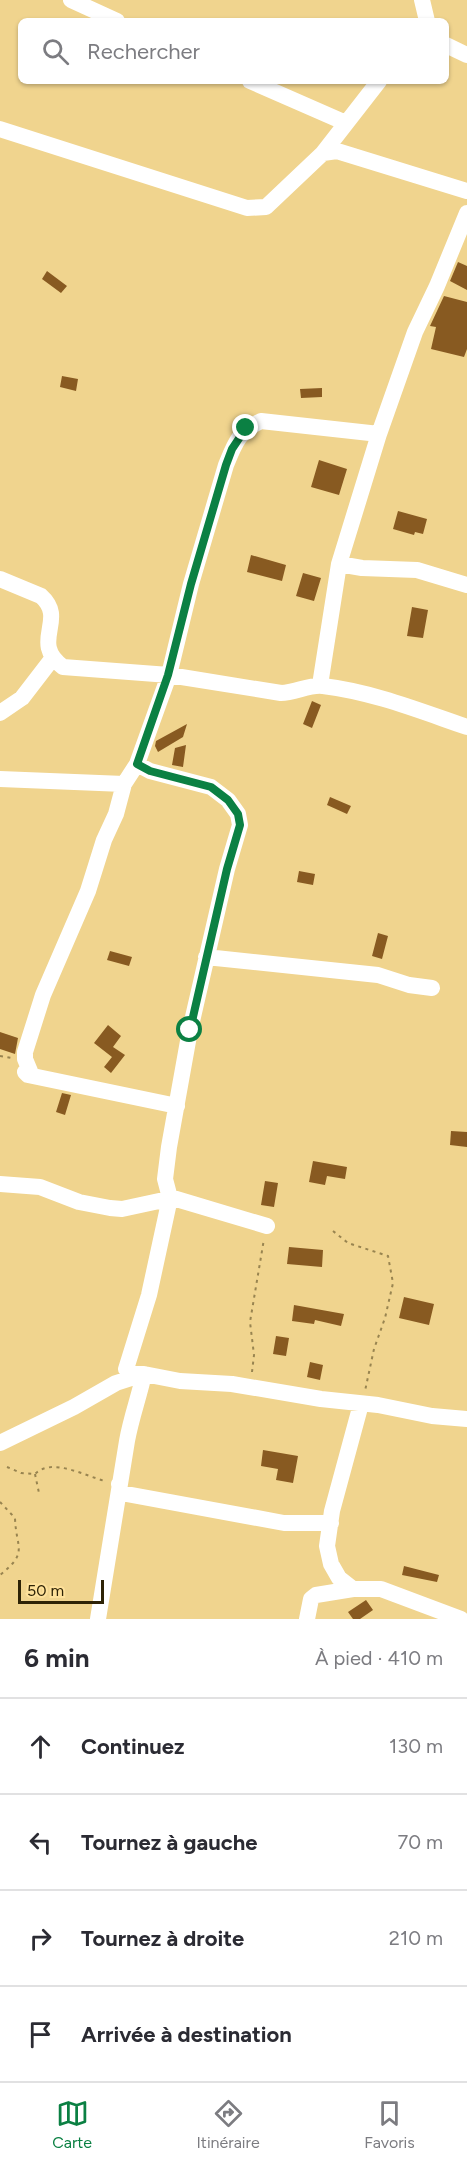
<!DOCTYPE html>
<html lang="fr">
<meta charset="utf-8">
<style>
:root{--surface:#fff;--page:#f2f2f3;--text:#2b2b33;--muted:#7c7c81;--line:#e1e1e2;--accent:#0b8043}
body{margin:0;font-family:Figtree,sans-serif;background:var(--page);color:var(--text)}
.scale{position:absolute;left:18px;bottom:15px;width:86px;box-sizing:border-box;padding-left:6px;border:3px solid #2e2306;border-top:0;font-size:16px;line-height:21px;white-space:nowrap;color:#2e2306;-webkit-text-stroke:4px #fee19b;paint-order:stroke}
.stop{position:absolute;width:18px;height:18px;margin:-14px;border:4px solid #0b8043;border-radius:50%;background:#fff}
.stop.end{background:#0b8043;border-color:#fff;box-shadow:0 2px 6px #0008}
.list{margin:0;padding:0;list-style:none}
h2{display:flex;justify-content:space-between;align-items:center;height:78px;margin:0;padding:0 24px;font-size:26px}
h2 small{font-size:20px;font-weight:400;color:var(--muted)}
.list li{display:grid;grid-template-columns:39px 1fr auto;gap:18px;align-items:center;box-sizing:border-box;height:96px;padding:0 24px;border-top:2px solid var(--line)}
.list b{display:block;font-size:22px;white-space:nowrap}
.list em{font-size:20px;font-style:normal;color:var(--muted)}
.icon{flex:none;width:33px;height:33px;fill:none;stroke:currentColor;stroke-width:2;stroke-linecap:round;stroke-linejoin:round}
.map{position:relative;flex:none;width:467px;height:1619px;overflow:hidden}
.search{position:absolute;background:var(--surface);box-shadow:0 2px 4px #0004;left:18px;right:18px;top:18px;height:66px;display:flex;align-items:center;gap:15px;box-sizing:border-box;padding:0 21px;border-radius:9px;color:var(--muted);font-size:22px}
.sheet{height:462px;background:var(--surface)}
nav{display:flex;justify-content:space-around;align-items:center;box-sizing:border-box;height:84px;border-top:2px solid var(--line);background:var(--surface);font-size:16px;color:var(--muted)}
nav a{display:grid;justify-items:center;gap:3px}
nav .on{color:var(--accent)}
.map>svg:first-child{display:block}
.building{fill:#885a21}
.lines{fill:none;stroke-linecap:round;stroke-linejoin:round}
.path{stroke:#988450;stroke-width:2;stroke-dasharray:3 4.5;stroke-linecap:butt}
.minor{stroke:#fff;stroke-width:16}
.route{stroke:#0b8043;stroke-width:8}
</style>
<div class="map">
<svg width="467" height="1619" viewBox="0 0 467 1619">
<rect width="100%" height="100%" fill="#f0d48e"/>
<!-- building -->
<path class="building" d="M458 262 467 266V290L450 281Z
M47 271 67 286 61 293 42 279Z
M444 296 467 302V349L464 357 431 349 436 327 430 326Z
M62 376 78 379 76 391 60 387Z
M322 388V397L301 398 300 389Z
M319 460 347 469 339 495 311 487Z
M398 511 427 519 423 534 415 532 414 535 393 529Z
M251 555 286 565 282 581 247 572Z
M303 573 321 578 314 601 296 596Z
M412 607 428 610 423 638 407 636Z
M312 701 321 705 312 728 303 724Z
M187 724 183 737 158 752 155 746 156 741Z
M186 745 183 767 172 765 175 748Z
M330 797 351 806 347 814 327 805Z
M299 871 315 874 313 885 297 882Z
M378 933 388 936 382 959 372 956Z
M110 951 132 957 129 966 107 960Z
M108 1025 121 1036 113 1047 125 1055 111 1073 104 1067 112 1057 94 1043Z
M0 1032 18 1038 15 1054 0 1049Z
M62 1093 71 1095 65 1115 56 1112Z
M451 1131 467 1132V1147L450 1145Z
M313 1161 347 1167 345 1179 327 1176 325 1185 309 1182Z
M265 1181 278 1183 274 1207 261 1205Z
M289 1247 323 1250 322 1267 287 1264Z
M404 1297 434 1304 429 1325 399 1318Z
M294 1305 344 1314 341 1326 315 1320 314 1324 292 1321Z
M276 1336 289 1338 286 1356 273 1354Z
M310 1362 323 1365 320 1380 307 1377Z
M263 1450 298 1456 293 1483 276 1480 278 1469 261 1466Z
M404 1566 439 1575 437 1582 402 1575Z
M366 1600 373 1610 360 1619H353L348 1612Z"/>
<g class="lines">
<!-- path -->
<path class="path" d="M0 1056 12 1058
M333 1231 348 1243 388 1256 393 1283 385 1318 374 1349 365 1391
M252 1372 254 1355 250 1322 264 1239
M7 1467 21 1473 35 1474C52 1457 85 1476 105 1481
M35 1474 39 1493
M0 1502 15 1518C16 1549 29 1552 0 1575"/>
<!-- minor -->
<path class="minor" d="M71 0 117 21
M422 0 427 21
M446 45 467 55
M250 81 346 123
M0 129 247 208 266 207 323 153 337 151 467 191
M323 153 379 81
M339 564 362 568 417 570 467 585
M0 579 41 596C68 620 29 642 63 667L169 675 281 693C295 693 310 684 323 686 373 692 420 711 467 727
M320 685 339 564 379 434 415 332 437 286 467 213
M0 713 22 698 52 659
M137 764 169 675 191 584 226 465C235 443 239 431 261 421L379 434
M0 779 124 784 137 764 150 771 211 787 228 800 238 814 240 825 227 869 190 1030 169 1147 165 1179 170 1198 149 1295 126 1369 131 1374H144C139 1397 131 1418 127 1441L98 1619
M124 784 116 814 104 840 88 891 43 995 25 1052V1059L30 1071 25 1072 28 1075 177 1106
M206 957 378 975 409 985 432 988
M0 1184 40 1187 79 1202 110 1208 122 1209 173 1198 267 1226
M0 1443 74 1407 116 1383 144 1374 180 1381 232 1384 321 1399 378 1405 432 1416 467 1419
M119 1484 121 1493 284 1523H331
M353 1589 339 1578 331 1564 327 1546 332 1511 361 1404
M307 1619 311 1599 316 1595 353 1589H381L461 1619"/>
</g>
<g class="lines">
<!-- route -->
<path class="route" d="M190 1030 227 869 240 825 238 814 228 800 211 787 150 771 137 764 168 675 191 584 226 465 232 449 246 428"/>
</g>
</svg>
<div class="scale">50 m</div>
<div class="stop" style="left:190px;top:1030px"></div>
<div class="stop end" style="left:246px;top:428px"></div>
<div class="search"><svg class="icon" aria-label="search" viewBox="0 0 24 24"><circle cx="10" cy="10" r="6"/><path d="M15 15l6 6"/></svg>Rechercher</div>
</div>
<section class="sheet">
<h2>6 min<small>À pied · 410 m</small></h2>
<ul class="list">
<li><svg class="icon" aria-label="ahead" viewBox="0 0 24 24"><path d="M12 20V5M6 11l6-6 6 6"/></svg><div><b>Continuez</b></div><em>130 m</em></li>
<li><svg class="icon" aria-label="left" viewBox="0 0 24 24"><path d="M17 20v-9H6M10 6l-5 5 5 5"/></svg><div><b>Tournez à gauche</b></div><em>70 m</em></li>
<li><svg class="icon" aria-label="right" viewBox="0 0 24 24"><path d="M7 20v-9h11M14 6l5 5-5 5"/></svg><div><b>Tournez à droite</b></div><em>210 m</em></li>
<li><svg class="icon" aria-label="arrive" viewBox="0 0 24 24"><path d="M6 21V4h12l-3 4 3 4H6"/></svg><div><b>Arrivée à destination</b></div></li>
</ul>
</section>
<nav>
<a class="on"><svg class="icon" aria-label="map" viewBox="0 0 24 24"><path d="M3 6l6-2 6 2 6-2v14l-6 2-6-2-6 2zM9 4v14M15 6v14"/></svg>Carte</a>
<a><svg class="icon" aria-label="directions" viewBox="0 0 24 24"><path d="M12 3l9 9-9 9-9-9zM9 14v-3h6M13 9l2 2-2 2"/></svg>Itinéraire</a>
<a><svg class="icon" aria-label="saved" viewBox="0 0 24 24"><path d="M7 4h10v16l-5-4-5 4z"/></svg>Favoris</a>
</nav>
